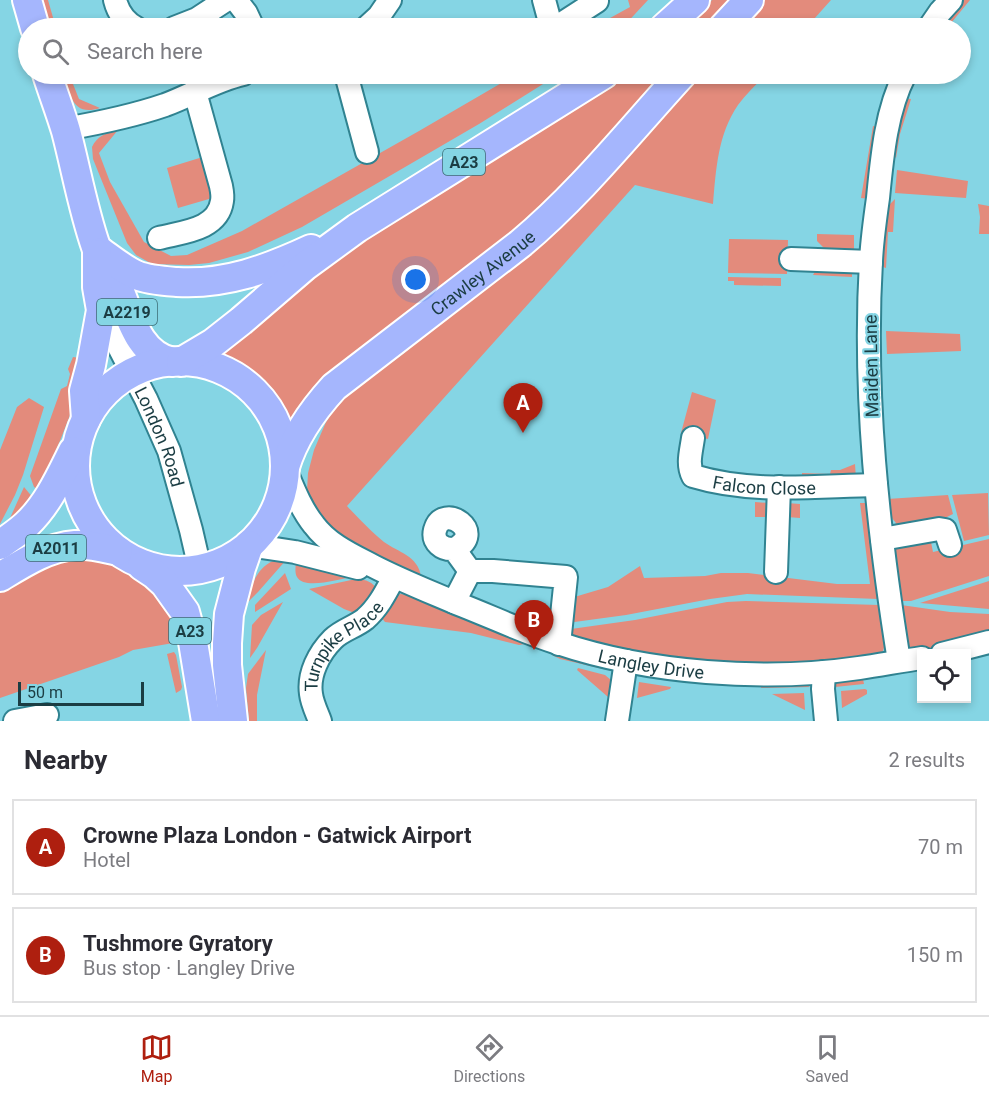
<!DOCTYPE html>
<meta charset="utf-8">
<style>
:root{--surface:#fff;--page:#f2f2f3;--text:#2b2b33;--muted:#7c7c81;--line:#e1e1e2;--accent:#ae1f0f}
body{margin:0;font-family:Roboto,sans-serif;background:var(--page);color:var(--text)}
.controls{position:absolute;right:18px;bottom:18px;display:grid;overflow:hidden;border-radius:0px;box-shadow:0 3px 9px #0003}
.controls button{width:54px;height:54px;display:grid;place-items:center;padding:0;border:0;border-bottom:2px solid var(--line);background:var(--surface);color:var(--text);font:30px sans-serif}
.scale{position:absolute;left:18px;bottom:15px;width:126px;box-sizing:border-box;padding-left:6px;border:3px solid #1b3d43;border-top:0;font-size:16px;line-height:21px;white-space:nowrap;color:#1b3d43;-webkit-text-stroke:4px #85d5e4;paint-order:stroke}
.you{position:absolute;left:416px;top:280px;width:21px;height:21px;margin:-15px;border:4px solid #fff;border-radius:50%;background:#1a73e8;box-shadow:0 0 0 9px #1a73e833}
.badge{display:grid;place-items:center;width:39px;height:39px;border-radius:50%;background:var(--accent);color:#fff;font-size:20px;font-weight:700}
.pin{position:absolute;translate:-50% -50px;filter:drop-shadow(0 2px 3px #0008)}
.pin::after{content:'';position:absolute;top:32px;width:21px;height:18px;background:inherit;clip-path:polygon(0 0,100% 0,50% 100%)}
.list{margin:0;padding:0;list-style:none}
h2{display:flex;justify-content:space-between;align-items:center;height:78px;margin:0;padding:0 24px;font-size:26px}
h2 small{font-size:20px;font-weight:400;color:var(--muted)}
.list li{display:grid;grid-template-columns:39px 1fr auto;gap:18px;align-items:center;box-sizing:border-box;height:96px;margin:0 12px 12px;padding:0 12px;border:2px solid var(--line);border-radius:0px}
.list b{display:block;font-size:22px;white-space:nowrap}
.list p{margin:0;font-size:20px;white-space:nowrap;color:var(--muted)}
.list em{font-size:20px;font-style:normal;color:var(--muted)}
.icon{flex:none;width:33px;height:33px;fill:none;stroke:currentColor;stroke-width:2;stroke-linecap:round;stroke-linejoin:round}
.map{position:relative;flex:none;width:989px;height:721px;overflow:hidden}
.search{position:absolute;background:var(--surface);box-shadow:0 3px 9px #0003;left:18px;right:18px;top:18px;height:66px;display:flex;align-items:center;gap:15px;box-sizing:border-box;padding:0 21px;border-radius:33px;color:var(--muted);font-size:22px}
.sheet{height:294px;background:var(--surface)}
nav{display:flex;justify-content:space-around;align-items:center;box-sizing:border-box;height:84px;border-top:2px solid var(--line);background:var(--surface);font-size:16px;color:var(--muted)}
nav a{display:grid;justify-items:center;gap:3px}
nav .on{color:var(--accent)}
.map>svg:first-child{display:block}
.green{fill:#e38b7c}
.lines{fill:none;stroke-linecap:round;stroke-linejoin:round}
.minor-casing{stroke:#308391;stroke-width:26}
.major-casing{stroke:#fff;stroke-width:32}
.minor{stroke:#fff;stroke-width:22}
.major{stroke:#a5b6fd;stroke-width:28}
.labels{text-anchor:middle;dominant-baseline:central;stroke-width:4.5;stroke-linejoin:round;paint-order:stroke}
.shield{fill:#85d5e4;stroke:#3b6b73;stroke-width:1.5}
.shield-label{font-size:16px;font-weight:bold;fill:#1b3d43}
.street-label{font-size:18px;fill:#1b3d43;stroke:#85d5e4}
</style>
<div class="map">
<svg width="989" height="721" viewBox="0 0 989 721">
<rect width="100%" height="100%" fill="#85d5e4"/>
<!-- green -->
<path class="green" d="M42 0H48L56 28H49L42 6Z
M628 0H648L622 28H592L630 7Z
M712 0H734L709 28H684Z
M760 0H831L806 28H734Z
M960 0H970L947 28H937Z
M63 74H69L79 99 100 108C72 117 70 94 63 74Z
M517 74H559L479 124 302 227 248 252 209 263 189 265 152 264 136 255 127 243 93 159 92 147C97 136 106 133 118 130L99 153 110 182 144 242 171 256 187 255 242 231 419 131Z
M628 74H669L570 185 296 427 272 393 239 367 221 357 218 353 358 239 598 95Z
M694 74H766C757 84 746 94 738 105 718 134 716 169 713 204L635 185 347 506C356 516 374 534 384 542 398 552 418 556 421 576L348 546 330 533 310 503 307 491 308 473 314 450 326 422 336 406 345 397 404 353 505 268Z
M904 98 911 99 900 134 896 158 890 151Z
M873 126 881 128 870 199 861 198Z
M206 156 214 195 209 199 178 208 167 168Z
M897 170 968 181 966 198 895 193Z
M895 199 893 232H888L886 268 883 267 886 208Z
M978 204 989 206V234H979L980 217Z
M817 234 854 235V250L824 248 817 241Z
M729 239 788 240 787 274 728 273Z
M852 267V277L813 275 817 268Z
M728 277 781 278V286L734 285V281H728Z
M886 331 960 334 961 351 887 354Z
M73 357 86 359 69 418 40 491 34 487 30 476 61 389 67 386 70 374 68 369Z
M692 392 716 400 708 439 681 433Z
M29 398 44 407 23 475 15 495 0 524V450L17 407Z
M855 464 856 479 802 481V473L830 474 831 470H840Z
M24 487 34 499 6 527Z
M988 493 989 535 964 541 952 495Z
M948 495 953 514C936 524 913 524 894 526L896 523 891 517 887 499Z
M755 502 769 503 770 517H755Z
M787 503 800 504V518L787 517Z
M860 503H869V523L878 599 747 594 710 599 626 615 567 623 571 598 608 587 640 566 644 578 705 576 721 573H748L837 584H870Z
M989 539V576L911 601H900L894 547 931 542 933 552Z
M55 558 107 560 139 575 152 586 164 607 168 610 174 622 179 642 133 650 119 657 0 698V589Z
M297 558 352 577C340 579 304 590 297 577 294 572 296 563 297 558Z
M287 559 258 592 245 605C250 589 256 568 273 561 277 559 283 559 287 559Z
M285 573 291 589 255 612V605Z
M356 579C367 580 372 581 378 591L357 614 344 609 309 589Z
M989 581V609L920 603Z
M401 594 411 596 523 642 525 644 519 645 471 633 385 622 381 617 396 595Z
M746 601 879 605 885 644 883 651 877 656 787 665 706 661 649 654 599 644 571 636V629L635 620 727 602Z
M283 602 257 648 250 658 252 625 261 615Z
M901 605 950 612 989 614V634L918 651 910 648 906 640Z
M266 650 257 695V721H249L246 688 248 674Z
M553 650 608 665 612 671 560 659 552 655Z
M174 652 176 655 182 687 181 690 176 693 167 654Z
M578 668 605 675 611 680 608 697 577 670Z
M863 679 864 684 835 687 836 684 843 681Z
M639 682 671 687 670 689 637 698Z
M761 683H803L810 687 761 688Z
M865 689 867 690V694L842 708 841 691Z
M804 693 805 710 772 694Z"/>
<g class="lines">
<!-- minor casing -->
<g class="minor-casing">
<g id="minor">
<path d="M115 0C118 12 125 22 136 28"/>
<path d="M236 0 246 13 253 28"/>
<path d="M544 0 551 26 563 23 597 1"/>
<path d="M174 28 197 19 226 0"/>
<path d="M366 28 379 16 390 0"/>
<path d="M929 28 940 12 951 0"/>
<path d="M346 74 367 152"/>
<path d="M65 129C99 123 133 116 165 105 192 95 216 80 243 74"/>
<path d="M159 238C182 232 218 230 222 201 223 196 222 191 221 186L195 92"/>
<path d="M791 259 871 262"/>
<path id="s1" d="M101 310 121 351 146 399 169 451 191 530 200 569"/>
<path id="s2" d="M693 438C691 452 687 464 693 476 752 494 815 486 876 485"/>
<path id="s3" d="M285 469C293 488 301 509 314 525 329 545 352 555 373 566 400 580 428 591 456 603 490 616 523 632 558 643 647 673 765 682 859 668 880 665 901 661 922 658"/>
<path d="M882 539 939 529 945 530 950 545"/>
<path d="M249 545 295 552 358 568"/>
<path d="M454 549C488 533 443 501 435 530 432 542 442 550 454 549L470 571"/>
<path d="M776 572 779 487"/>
<path d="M454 602 470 571H493L566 577 559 644"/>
<path d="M942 654 989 642"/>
<path d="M899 661C878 530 863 395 871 261 872 240 875 219 878 198 882 157 886 111 905 74"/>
<path d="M824 672 823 689 826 721"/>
<path d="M15 721 47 715"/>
<path id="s4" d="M320 721C317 713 312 703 311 694 308 674 319 653 333 639 342 630 355 627 365 619 378 608 386 592 394 577"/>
<path d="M617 721 626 661"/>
</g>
</g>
<!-- major casing -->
<g class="major-casing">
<g id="major">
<path d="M27 0 35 28"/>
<path d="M664 28 695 0"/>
<path d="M723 28 749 0"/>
<path d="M47 74C53 93 60 111 66 131 76 169 83 210 96 247 101 261 112 274 118 287 130 315 138 355 173 362"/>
<path d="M101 252C112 260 123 269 136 275 148 280 164 281 177 282 225 285 268 269 311 249"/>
<circle cx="180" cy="466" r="105"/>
<path d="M181 362 213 343 241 321 305 266 357 228 604 74"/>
<path d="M86 419 84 391 91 365 101 310 97 287V254"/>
<path id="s5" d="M285 467C294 437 313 410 334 387L520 244C580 194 629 132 682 74"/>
<path d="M0 545C9 538 19 532 27 524 48 504 60 477 73 451"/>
<path d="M142 566 154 574 165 584 185 612 193 642 206 721"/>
<path d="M0 577C23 563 48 547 75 545 89 544 104 548 118 551"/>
<path d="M233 721 227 665V643L229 614 241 568 249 545"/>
</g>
</g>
<!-- minor -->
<use href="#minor" class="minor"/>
<!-- major -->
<use href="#major" class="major"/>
</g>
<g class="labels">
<!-- shield labels -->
<g class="shield">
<rect x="443" y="149" width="42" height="26" rx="4.5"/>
<rect x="97" y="299" width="60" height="26" rx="4.5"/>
<rect x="26" y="535" width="60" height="26" rx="4.5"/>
<rect x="169" y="618" width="42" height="26" rx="4.5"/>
</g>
<g class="shield-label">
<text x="464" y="162">A23</text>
<text x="127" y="312">A2219</text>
<text x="56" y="548">A2011</text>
<text x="190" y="631">A23</text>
</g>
<!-- street labels -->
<g class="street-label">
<text stroke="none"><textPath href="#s5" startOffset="282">Crawley Avenue</textPath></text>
<text transform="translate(871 366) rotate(-91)">Maiden Lane</text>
<text stroke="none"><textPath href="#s1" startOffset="140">London Road</textPath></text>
<text stroke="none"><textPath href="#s2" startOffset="111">Falcon Close</textPath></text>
<text stroke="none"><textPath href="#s4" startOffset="90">Turnpike Place</textPath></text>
<text stroke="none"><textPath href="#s3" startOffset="432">Langley Drive</textPath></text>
</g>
</g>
</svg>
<div class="controls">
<button><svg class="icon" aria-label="locate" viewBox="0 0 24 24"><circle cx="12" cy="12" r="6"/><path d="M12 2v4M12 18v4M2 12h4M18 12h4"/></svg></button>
</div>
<div class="scale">50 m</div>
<div class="you"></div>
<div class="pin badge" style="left:523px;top:433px">A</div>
<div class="pin badge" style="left:534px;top:650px">B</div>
<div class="search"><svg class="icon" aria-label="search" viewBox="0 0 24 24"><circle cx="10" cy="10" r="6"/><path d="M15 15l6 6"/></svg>Search here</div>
</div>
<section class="sheet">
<h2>Nearby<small>2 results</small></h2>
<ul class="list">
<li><span class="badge">A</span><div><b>Crowne Plaza London - Gatwick Airport</b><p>Hotel</p></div><em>70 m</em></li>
<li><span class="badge">B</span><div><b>Tushmore Gyratory</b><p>Bus stop · Langley Drive</p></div><em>150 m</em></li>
</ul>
</section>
<nav>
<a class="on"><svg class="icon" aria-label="map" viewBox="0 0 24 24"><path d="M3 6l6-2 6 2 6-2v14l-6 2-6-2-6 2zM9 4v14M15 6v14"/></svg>Map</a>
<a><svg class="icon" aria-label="directions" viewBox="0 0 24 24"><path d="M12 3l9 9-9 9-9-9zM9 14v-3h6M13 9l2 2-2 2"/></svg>Directions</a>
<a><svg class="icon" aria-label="saved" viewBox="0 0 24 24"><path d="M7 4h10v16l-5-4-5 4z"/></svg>Saved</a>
</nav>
